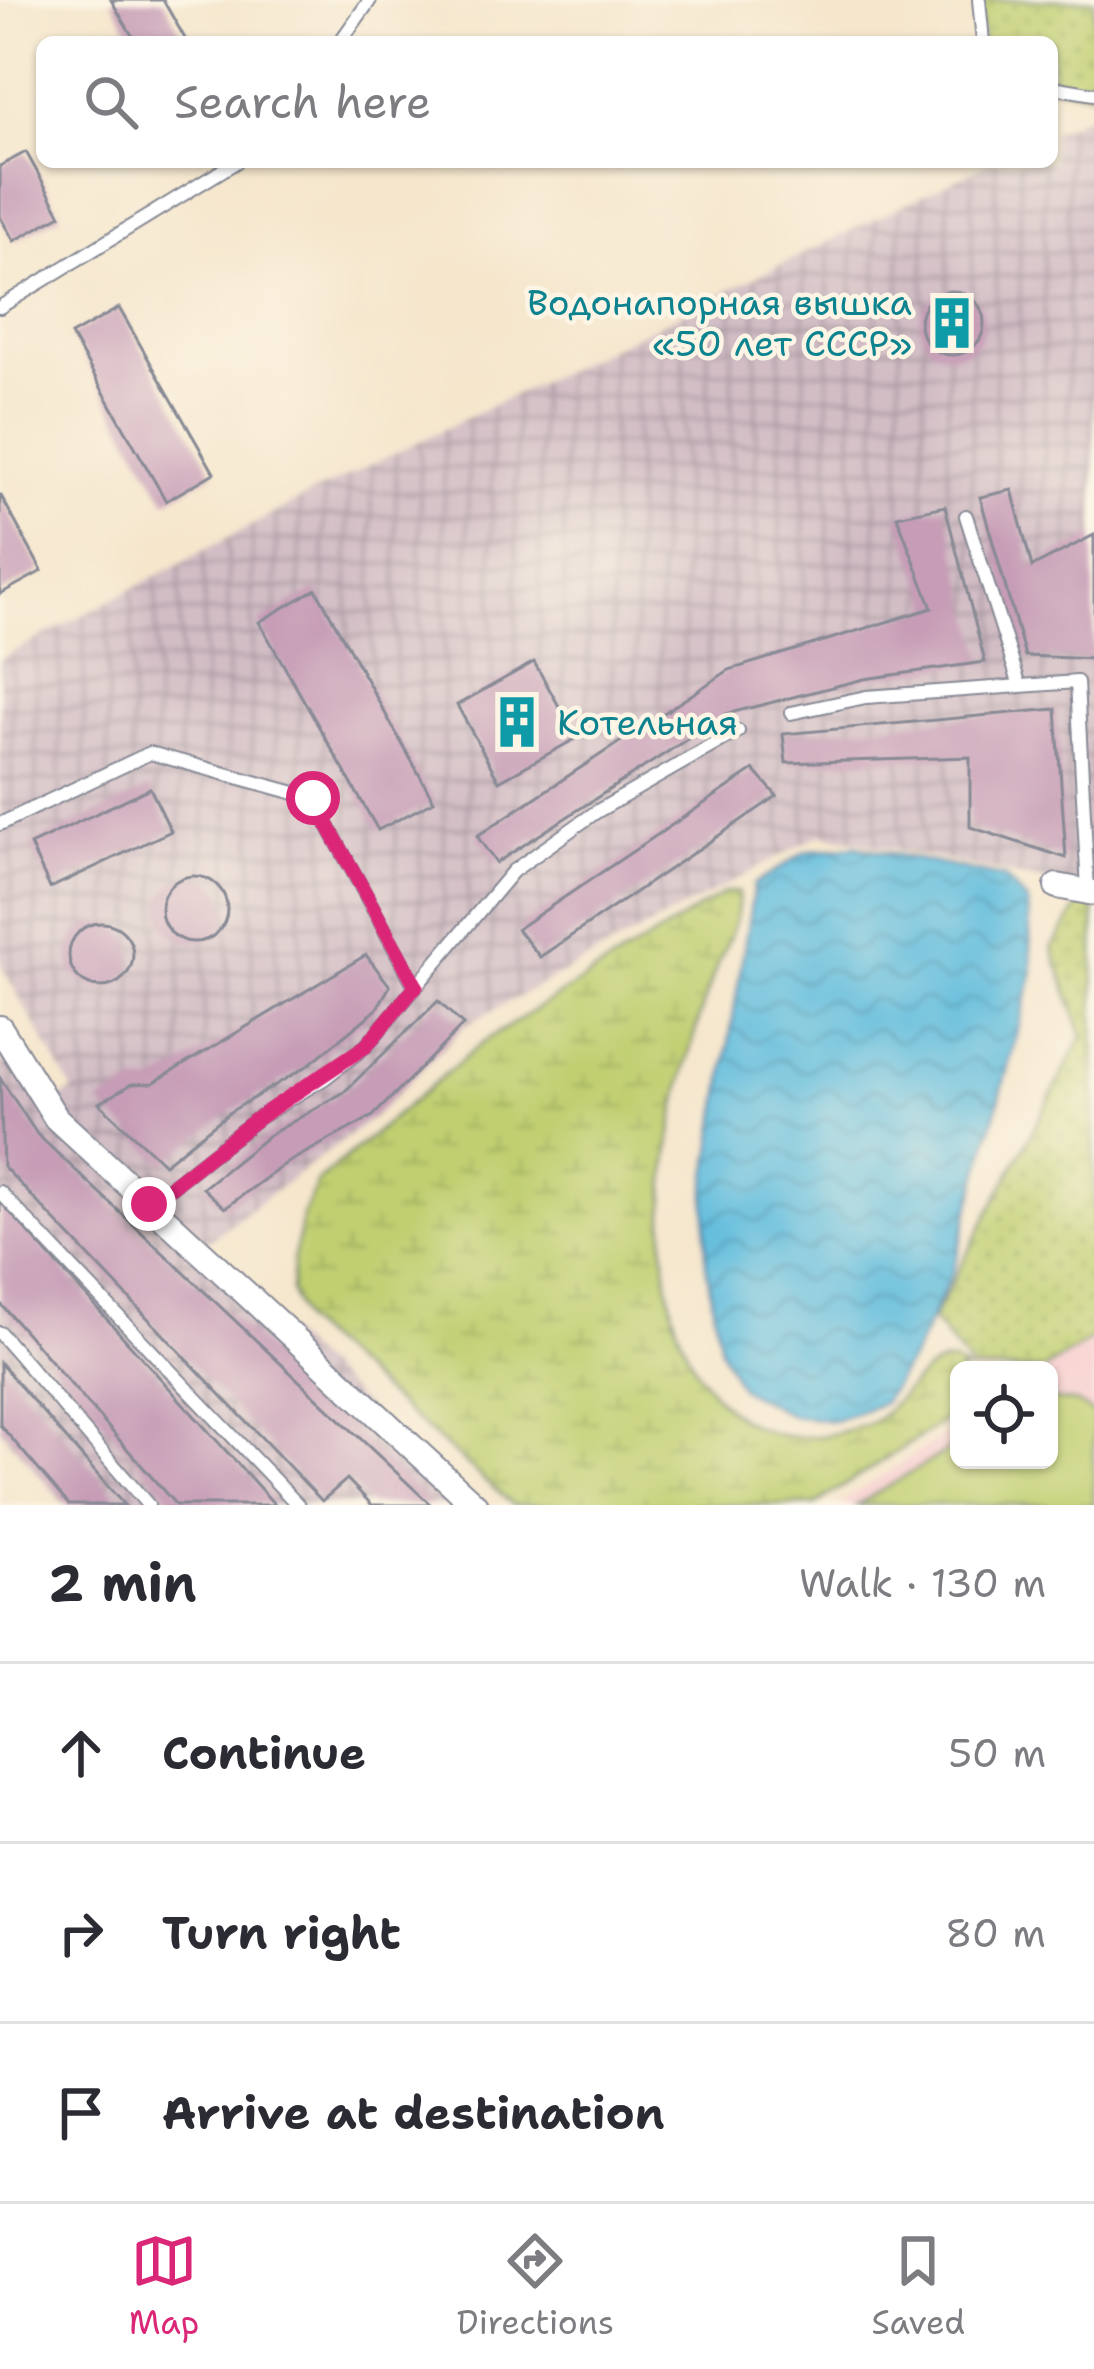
<!DOCTYPE html>
<meta charset="utf-8">
<style>
:root{--surface:#fff;--page:#f2f2f3;--text:#2b2b33;--muted:#7c7c81;--line:#e1e1e2;--accent:#db2777}
body{margin:0;font-family:"Shantell Sans",sans-serif;background:var(--page);color:var(--text)}
.controls{position:absolute;right:36px;bottom:36px;display:grid;overflow:hidden;border-radius:18px;box-shadow:0 3px 9px #0004}
.controls button{width:108px;height:108px;display:grid;place-items:center;padding:0;border:0;border-bottom:3px solid var(--line);background:var(--surface);color:var(--text);font:60px sans-serif}
.stop{position:absolute;width:36px;height:36px;margin:-27px;border:9px solid #db2777;border-radius:50%;background:#fff}
.stop.end{background:#db2777;border-color:#fff;box-shadow:0 3px 12px #0008}
.list{margin:0;padding:0;list-style:none}
h2{display:flex;justify-content:space-between;align-items:center;height:156px;margin:0;padding:0 48px;font-size:51px}
h2 small{font-size:39px;font-weight:400;color:var(--muted)}
.list li{display:grid;grid-template-columns:78px 1fr auto;gap:36px;align-items:center;box-sizing:border-box;height:180px;padding:0 48px;border-top:3px solid var(--line)}
.list b{display:block;font-size:45px;white-space:nowrap}
.list em{font-size:39px;font-style:normal;color:var(--muted)}
.icon{flex:none;width:66px;height:66px;fill:none;stroke:currentColor;stroke-width:2;stroke-linecap:round;stroke-linejoin:round}
.map{position:relative;flex:none;width:1094px;height:1505px;overflow:hidden}
.search{position:absolute;background:var(--surface);box-shadow:0 3px 9px #0004;left:36px;right:36px;top:36px;height:132px;display:flex;align-items:center;gap:30px;box-sizing:border-box;padding:0 42px;border-radius:18px;color:var(--muted);font-size:45px}
.sheet{height:696px;background:var(--surface)}
nav{display:flex;justify-content:space-around;align-items:center;box-sizing:border-box;height:168px;border-top:3px solid var(--line);background:var(--surface);font-size:33px;color:var(--muted)}
nav a{display:grid;justify-items:center;gap:6px}
nav .on{color:var(--accent)}
.map>svg:first-child{display:block}
.built{fill:#f7cfd0}
.industrial{fill:url(#industrial-grid)}
.green{fill:url(#green-dots);stroke:#6e7f68;stroke-width:3}
.wetland{fill:url(#wetland-marsh);stroke:#6e7f68;stroke-width:3}
.pitch{fill:#c1cf71;stroke:#6e7f68;stroke-width:3}
.water{fill:url(#water-waves);stroke:#3d769e;stroke-width:3}
.building{fill:#c69cb6}
.lines{fill:none;stroke-linecap:round;stroke-linejoin:round}
.service-casing{stroke:#888a95;stroke-width:16}
.minor-casing{stroke:#888a95;stroke-width:28}
.service{stroke:#fff;stroke-width:12}
.minor{stroke:#fff;stroke-width:24}
.route{stroke:#db2777;stroke-width:15}
.labels{text-anchor:middle;dominant-baseline:central;stroke-width:9;stroke-linejoin:round;paint-order:stroke}
.culture-label{font-size:36px;fill:#0d838f;stroke:#fcf5e5;text-anchor:end}
</style>
<div class="map">
<svg width="1094" height="1505" viewBox="0 0 1094 1505">
<defs>
<pattern id="industrial-grid" width="8" height="8" patternUnits="userSpaceOnUse" patternTransform="scale(3)"><rect width="8" height="8" fill="#d2bdc5"/><path d="M0 4h8M4 0v8" fill="none" stroke="#aa9aa3"/></pattern>
<pattern id="green-dots" width="8" height="8" patternUnits="userSpaceOnUse" patternTransform="scale(3)"><rect width="8" height="8" fill="#c1cf71"/><path d="M2 2h.1M6 6h.1" fill="none" stroke="#a5b264" stroke-width="1.8" stroke-linecap="round"/></pattern>
<pattern id="wetland-marsh" width="20" height="14" patternUnits="userSpaceOnUse" patternTransform="scale(3)"><rect width="20" height="14" fill="#c1cf71"/><path d="M1 5h8M5 5V1M11 12h8M15 12V8" fill="none" stroke="#a5b264"/></pattern>
<pattern id="water-waves" width="16" height="10" patternUnits="userSpaceOnUse" patternTransform="scale(3)"><rect width="16" height="10" fill="#5fbcdd"/><path d="M0 5q4-4 8 0t8 0" fill="none" stroke="#4e99b6"/></pattern>
</defs>
<rect width="100%" height="100%" fill="#fcf5e5"/>
<filter id="ink" filterUnits="userSpaceOnUse"><feTurbulence type="fractalNoise" baseFrequency=".00833" numOctaves="2"/><feDisplacementMap in="SourceGraphic" scale="24" xChannelSelector="R" yChannelSelector="G"/><feConvolveMatrix kernelMatrix="1 2 1 2 8 2 1 2 1" color-interpolation-filters="sRGB"/></filter>
<filter id="wash" filterUnits="userSpaceOnUse"><feTurbulence type="fractalNoise" baseFrequency=".004" numOctaves="4" result="noise"/><feDisplacementMap in="SourceGraphic" scale="48" xChannelSelector="R" yChannelSelector="G"/><feGaussianBlur stdDeviation="2.7" result="paint"/><feColorMatrix in="noise" values="0 0 0 0 0 0 0 0 0 0 0 0 0 0 0 0 0 1.4 0 .05"/><feComposite in="paint" operator="in"/></filter>
<g filter="url(#wash)">
<rect width="100%" height="100%" fill="#f5e6cc"/>
<!-- built -->
<path class="built" d="M1094 1339V1505H837L959 1426V1460H1049L1046 1370Z"/>
<!-- industrial -->
<path class="industrial" d="M1094 112V892L821 834 466 1025 374 1117 197 1249 471 1505H65L0 1430V1030L48 1105 73 1091 0 964V659L303 498 991 162H1052V132Z"/>
<!-- green -->
<path class="green" d="M979 0H1094V93L1052 87V42H983Z
M1088 892 1094 893V1338L1043 1370H973L932 1320 1083 1036 1052 948Z"/>
<!-- wetland -->
<path class="wetland" d="M726 892H738C742 921 721 952 712 979 673 1091 628 1284 709 1388 744 1434 792 1447 847 1430 858 1427 871 1425 880 1417 898 1402 920 1369 942 1363 952 1360 958 1364 967 1370H959V1412L814 1505H513L303 1322 291 1291 293 1261 303 1215 318 1181 483 1042Z"/>
<!-- pitch -->
<path class="pitch" d="M1049 1399 1073 1402 1094 1413V1505H857L959 1444V1460H1049Z"/>
<!-- water -->
<path class="water" d="M856 846 1005 878 1028 903 1033 974 953 1271 915 1352 883 1403 834 1421 792 1416 740 1388 720 1349 706 1264V1188L754 885 805 852Z"/>
<g id="blocks">
<!-- building -->
<path class="building" d="M111 0H163L187 42H136Z
M26 152 61 215 14 241 0 217V166Z
M920 323a32 32 0 1 1 64 0a32 32 0 1 1-64 0Z
M119 308 214 473 166 501 71 335Z
M1012 490 1032 567 1094 535V659L1025 656 980 497Z
M0 494 42 571 0 594Z
M945 506 985 662 864 679 726 714 496 863 477 836 729 670 932 608 897 516Z
M316 589 434 801 378 830 259 622Z
M534 662 577 738 499 781 457 705Z
M1056 709 1066 858 970 827V757L786 763 783 734Z
M754 770 777 796 540 957 517 929Z
M150 788 171 831 50 888 30 845Z
M161 909a33 33 0 1 1 66 0a33 33 0 1 1-66 0Z
M69 955a32 32 0 1 1 64 0a32 32 0 1 1-64 0Z
M366 955 390 986 376 1010 307 1066 230 1112 164 1164 99 1103 132 1084 153 1083Z
M438 1001 463 1025 373 1116 285 1164 225 1208 203 1188 268 1136 344 1092Z
M0 1078 37 1134 431 1505H372L347 1479 322 1501 3 1166Z
M0 1201 275 1505H176L0 1303Z
M0 1363 124 1505H69L0 1425Z"/>
</g>
</g>
<g filter="url(#ink)">
<use href="#blocks" fill-opacity="0" stroke="#888a95" stroke-width="3"/>
<g class="lines">
<!-- service casing -->
<g class="service-casing">
<path id="service" d="M979 0 983 42
M340 42 370 0
M1052 87 1094 94
M0 307 236 162
M966 516 1020 686
M791 713 866 697 1077 682 1088 891
M0 824 150 753 313 798 415 986
M0 1192 298 1505
M149 1204 258 1118 325 1078 366 1046 513 871 596 812 738 731
M0 1333 148 1505"/>
</g>
<!-- minor casing -->
<g class="minor-casing">
<path id="minor" d="M1057 886 1094 893
M0 1028 56 1118 475 1505"/>
</g>
<!-- service -->
<use href="#service" class="service"/>
<!-- minor -->
<use href="#minor" class="minor"/>
</g>
</g>
<g class="lines" filter="url(#ink)">
<!-- route -->
<path class="route" d="M149 1204 258 1118 366 1046 416 986 313 798"/>
</g>
<!-- icons -->
<defs>
<g id="building-bare" transform="scale(4.14)"><path d="M-4-6H4V6H1V3H-1V6H-4ZM-2.5-4.3h1.7v1.8h-1.7ZM.8-4.3h1.7v1.8H.8ZM-2.5-1h1.7V.8h-1.7ZM.8-1h1.7V.8H.8Z" fill="#0f9aa8" stroke="#fcf5e5" stroke-width="2.5" paint-order="stroke"/></g>
</defs>
<g fill-rule="evenodd">
<use href="#building-bare" x="952" y="323"/>
<use href="#building-bare" x="517" y="722"/>
</g>
<g class="labels">
<!-- culture labels -->
<g class="culture-label">
<text x="912" y="302">Водонапорная вышка<tspan x="912" dy="41">«50 лет СССР»</tspan></text>
<text x="557" y="722" text-anchor="start">Котельная</text>
</g>
</g>
</svg>
<div class="controls">
<button><svg class="icon" aria-label="locate" viewBox="0 0 24 24"><circle cx="12" cy="12" r="6"/><path d="M12 2v4M12 18v4M2 12h4M18 12h4"/></svg></button>
</div>
<div class="stop" style="left:313px;top:798px"></div>
<div class="stop end" style="left:149px;top:1204px"></div>
<div class="search"><svg class="icon" aria-label="search" viewBox="0 0 24 24"><circle cx="10" cy="10" r="6"/><path d="M15 15l6 6"/></svg>Search here</div>
</div>
<section class="sheet">
<h2>2 min<small>Walk · 130 m</small></h2>
<ul class="list">
<li><svg class="icon" aria-label="ahead" viewBox="0 0 24 24"><path d="M12 20V5M6 11l6-6 6 6"/></svg><div><b>Continue</b></div><em>50 m</em></li>
<li><svg class="icon" aria-label="right" viewBox="0 0 24 24"><path d="M7 20v-9h11M14 6l5 5-5 5"/></svg><div><b>Turn right</b></div><em>80 m</em></li>
<li><svg class="icon" aria-label="arrive" viewBox="0 0 24 24"><path d="M6 21V4h12l-3 4 3 4H6"/></svg><div><b>Arrive at destination</b></div></li>
</ul>
</section>
<nav>
<a class="on"><svg class="icon" aria-label="map" viewBox="0 0 24 24"><path d="M3 6l6-2 6 2 6-2v14l-6 2-6-2-6 2zM9 4v14M15 6v14"/></svg>Map</a>
<a><svg class="icon" aria-label="directions" viewBox="0 0 24 24"><path d="M12 3l9 9-9 9-9-9zM9 14v-3h6M13 9l2 2-2 2"/></svg>Directions</a>
<a><svg class="icon" aria-label="saved" viewBox="0 0 24 24"><path d="M7 4h10v16l-5-4-5 4z"/></svg>Saved</a>
</nav>
